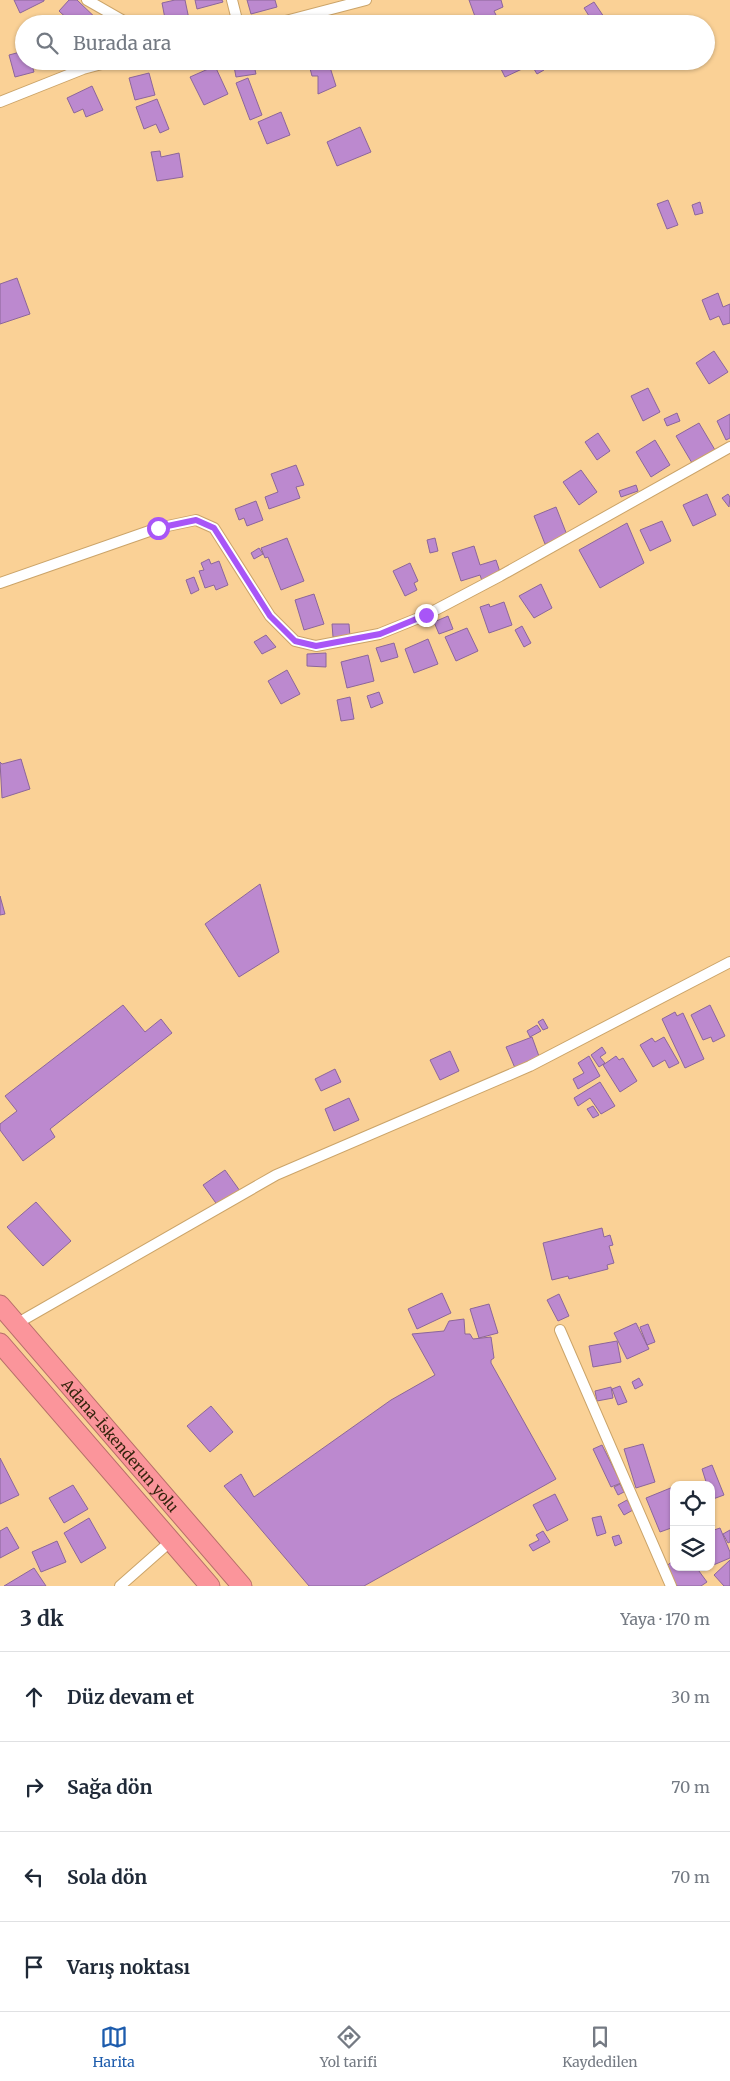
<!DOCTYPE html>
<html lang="tr">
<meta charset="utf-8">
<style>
:root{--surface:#fff;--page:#f6f6f7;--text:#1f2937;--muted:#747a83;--line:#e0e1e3;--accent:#1d5cad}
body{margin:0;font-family:Merriweather,serif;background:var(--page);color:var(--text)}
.controls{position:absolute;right:15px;bottom:15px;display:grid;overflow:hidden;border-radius:10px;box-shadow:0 1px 4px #0004}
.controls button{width:45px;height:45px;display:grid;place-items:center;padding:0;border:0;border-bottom:1px solid var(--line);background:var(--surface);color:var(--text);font:25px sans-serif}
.stop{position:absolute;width:15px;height:15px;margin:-11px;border:4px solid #a855f7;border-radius:50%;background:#fff}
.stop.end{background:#a855f7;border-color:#fff;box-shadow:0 1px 5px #0008}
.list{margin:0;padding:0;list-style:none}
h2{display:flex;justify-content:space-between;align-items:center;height:65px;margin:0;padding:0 20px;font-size:21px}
h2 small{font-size:16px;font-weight:400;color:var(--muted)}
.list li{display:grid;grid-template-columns:32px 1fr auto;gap:15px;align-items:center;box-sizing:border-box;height:90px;padding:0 20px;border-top:1px solid var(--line)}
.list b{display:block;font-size:19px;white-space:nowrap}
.list em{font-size:16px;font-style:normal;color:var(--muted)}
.icon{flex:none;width:28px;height:28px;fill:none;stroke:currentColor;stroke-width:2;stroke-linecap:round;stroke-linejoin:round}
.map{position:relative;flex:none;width:730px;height:1586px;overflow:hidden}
.search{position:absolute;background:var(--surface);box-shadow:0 1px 4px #0004;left:15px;right:15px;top:15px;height:55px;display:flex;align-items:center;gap:12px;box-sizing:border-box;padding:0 18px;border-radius:28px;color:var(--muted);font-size:19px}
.sheet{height:425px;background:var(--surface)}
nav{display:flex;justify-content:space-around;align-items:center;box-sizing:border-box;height:70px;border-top:1px solid var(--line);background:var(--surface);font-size:14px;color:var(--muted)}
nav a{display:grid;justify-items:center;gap:2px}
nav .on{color:var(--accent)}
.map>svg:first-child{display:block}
.building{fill:#bc89cf;stroke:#8c669a}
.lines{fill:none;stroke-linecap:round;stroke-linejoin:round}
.street-casing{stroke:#cba469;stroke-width:12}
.highway-casing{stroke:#b66e69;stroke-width:21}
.street{stroke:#fff;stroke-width:10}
.highway{stroke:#fb959b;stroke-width:19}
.route{stroke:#a855f7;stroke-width:6}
.labels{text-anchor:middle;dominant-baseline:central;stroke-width:4;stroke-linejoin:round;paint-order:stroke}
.street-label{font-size:15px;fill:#35250d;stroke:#fad196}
</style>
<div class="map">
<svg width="730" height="1586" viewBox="0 0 730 1586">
<rect width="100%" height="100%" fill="#fad196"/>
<!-- building -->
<path class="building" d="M14 0H44V1L20 13Z
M69 0H77L102 24H73L59 11Z
M175 0H185L190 24H166L162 3Z
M195 0H222L223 2 197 9Z
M247 0H275L277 7 251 14Z
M469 0H501L503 7 494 11 496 15 477 22Z
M594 2 608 23V24H594L584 8Z
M24 51V61H31L34 72 15 77 9 55Z
M233 61H253L256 74 236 77Z
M308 61H328L336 86 318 94V76H312Z
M497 61H518L522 69 505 77Z
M529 61H539L544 70 537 74Z
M215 66 228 94 204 105 190 77Z
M149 73 155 95 135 100 129 78Z
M248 78 262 115 250 120 236 83Z
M92 86 103 110 86 117 83 109 74 113 67 98Z
M157 99 169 129 160 133 156 124 144 129 136 107Z
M281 112 290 135 267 144 258 122Z
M360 127 371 152 337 166 327 142Z
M160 151 161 157 179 153 183 177 157 181 151 152Z
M668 200 678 225 667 229 657 204Z
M700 202 703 213 695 215 692 205Z
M17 278 30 314 0 324V284Z
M718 293 723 307 730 304V323L723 325 719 316 710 320 702 300Z
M714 351 728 372 709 384 696 363Z
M648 388 660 412 643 421 631 396Z
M677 413 680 421 667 426 664 419Z
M730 414V438L726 440 717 421Z
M699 423 715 450 692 463 676 436Z
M598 433 610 451 597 460 585 442Z
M655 440 670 465 651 477 636 452Z
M296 465 304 485 296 487 300 498 269 509 265 497 278 492 271 474Z
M581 470 597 492 579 505 563 482Z
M636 485 638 491 621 497 619 491Z
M707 494 716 515 693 526 683 505Z
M728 494 730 497 729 507 722 498Z
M256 501 263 520 247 526 244 518 239 520 235 509Z
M556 507 567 535 545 544 534 516Z
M662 521 671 541 650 551 640 530Z
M627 523 644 563 600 588 579 550Z
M287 538 304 581 281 590 268 557 265 558 261 548Z
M435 538 438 551 430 553 427 540Z
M474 546 480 565 496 560 501 575 482 581 480 575 461 581 452 553Z
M259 548 263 554 254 559 251 553Z
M209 559 211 564 219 561 228 585 216 590 214 585 205 588 199 571 204 570 201 563Z
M410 563 418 581 414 583 417 590 405 596 393 571Z
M194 577 199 590 191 594 186 580Z
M541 584 552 608 534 618 519 596Z
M314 594 324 624 304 630 295 600Z
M504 602 512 625 489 633 480 607 489 604 490 607Z
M448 616 453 629 439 634 434 622Z
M332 624H349L350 637H333Z
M522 626 531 643 524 647 515 630Z
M467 628 478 651 456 661 445 637Z
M266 635 276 647 262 654 254 642Z
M428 639 438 664 414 673 405 649Z
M394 643 398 657 381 662 376 648Z
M326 653V667L307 666V654Z
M368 655 374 681 347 688 341 662Z
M287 670 300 694 281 704 268 681Z
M379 692 383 703 371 708 367 696Z
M350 697 354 719 341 721 337 700Z
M21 759 30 789 2 798 0 762 2 764Z
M260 884 279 952 239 977 205 924Z
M0 896 5 914 0 915Z
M123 1005 145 1032 161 1019 172 1033 50 1129 55 1137 23 1161 0 1130V1124L17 1111 5 1096Z
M710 1005 725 1036 713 1042 711 1037 703 1040 691 1015Z
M675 1012 677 1016 683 1013 704 1059 685 1068 662 1019Z
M543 1019 548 1028 543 1030 538 1022Z
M537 1025 541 1031 530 1037 527 1031Z
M532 1037 540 1059 515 1068 506 1047Z
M664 1037 679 1063 669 1068 665 1060 653 1067 640 1045 652 1038 655 1042Z
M602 1047 606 1053 600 1057 605 1063 599 1067 591 1055Z
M450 1051 459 1071 440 1080 430 1060Z
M589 1056 600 1076 578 1089 573 1079 584 1073 578 1063Z
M616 1056 619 1060 623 1058 637 1081 620 1092 603 1065Z
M335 1069 341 1082 321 1091 315 1079Z
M600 1082 615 1106 601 1114 590 1098 578 1106 574 1098Z
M349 1098 359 1120 334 1131 325 1109Z
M593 1106 599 1115 593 1118 587 1109Z
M225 1170 240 1191 218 1206 203 1185Z
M36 1202 71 1241 43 1266 7 1227Z
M602 1228 604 1237 610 1235 613 1245 609 1246 614 1263 607 1265 608 1269 569 1279 568 1276 552 1280 543 1243Z
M442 1293 451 1313 417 1329 408 1309Z
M559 1294 569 1316 558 1321 547 1300Z
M489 1304 498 1333 479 1338 470 1309Z
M464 1319 465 1334H470L473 1339 491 1337 494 1358 491 1360V1363L556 1479 364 1586H309L224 1486 241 1474 254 1497 391 1400 435 1375 412 1334 444 1331 449 1321Z
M636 1323 649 1349 627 1359 614 1333Z
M648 1324 655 1342 647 1345 640 1327Z
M617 1341 621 1362 593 1367 589 1346Z
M639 1378 643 1385 635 1389 632 1382Z
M620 1386 627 1402 618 1405 612 1389Z
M611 1387 613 1398 597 1401 595 1391Z
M211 1406 233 1432 210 1452 187 1426Z
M643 1444 655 1482 636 1488 624 1449Z
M602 1445 621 1483 611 1487 593 1449Z
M0 1458 19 1495 0 1504Z
M712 1465 724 1495 713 1499 711 1485H707L702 1469Z
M620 1484 624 1492 618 1495 614 1487Z
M73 1485 88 1509 64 1523 49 1498Z
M673 1487 674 1527 660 1532 646 1498Z
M555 1494 568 1520 547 1531 533 1505Z
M627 1500 633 1510 624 1515 618 1505Z
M601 1516 606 1533 597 1536 592 1518Z
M89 1518 106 1548 81 1563 64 1533Z
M7 1527 19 1548 0 1558V1531Z
M720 1528 730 1552V1558L711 1566V1531Z
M730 1530V1542L728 1543 723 1534Z
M543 1531 550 1542 533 1551 529 1545 539 1540 536 1535Z
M619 1535 622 1543 615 1546 612 1537Z
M57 1541 66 1562 41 1572 32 1552Z
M674 1560V1567H696L707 1582 701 1586H677L664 1568Z
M730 1560V1586H724L714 1575Z
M34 1568 46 1586H4Z"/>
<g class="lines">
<!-- street casing -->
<g class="street-casing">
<path id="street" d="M87 0 129 24
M232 0 238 24
M274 24 366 0
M0 102 83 69 113 61
M0 583 158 528 196 520 214 528 270 616 295 641 316 646 379 634 426 615 500 576 730 447
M16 1324 276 1175 530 1066 730 962
M560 1330 671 1586
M120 1586 171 1541"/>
</g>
<!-- highway casing -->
<g class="highway-casing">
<g id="highway">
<path id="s1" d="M0 1305 242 1586"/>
<path d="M0 1343 210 1586"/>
</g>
</g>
<!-- street -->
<use href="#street" class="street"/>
<!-- highway -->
<use href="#highway" class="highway"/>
</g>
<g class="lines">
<!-- route -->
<path class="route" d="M158 528 196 520 214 528 270 616 295 641 316 646 380 634 426 615"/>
</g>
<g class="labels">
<!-- street labels -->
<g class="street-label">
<text stroke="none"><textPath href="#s1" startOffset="185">Adana-İskenderun yolu</textPath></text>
</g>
</g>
</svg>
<div class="controls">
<button><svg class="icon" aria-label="locate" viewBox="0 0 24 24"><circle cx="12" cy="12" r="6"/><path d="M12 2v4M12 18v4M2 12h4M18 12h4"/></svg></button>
<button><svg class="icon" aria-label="layers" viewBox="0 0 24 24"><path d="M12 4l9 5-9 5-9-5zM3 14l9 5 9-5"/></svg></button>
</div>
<div class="stop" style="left:158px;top:528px"></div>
<div class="stop end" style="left:426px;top:615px"></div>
<div class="search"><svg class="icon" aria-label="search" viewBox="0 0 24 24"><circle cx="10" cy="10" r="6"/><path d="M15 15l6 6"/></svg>Burada ara</div>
</div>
<section class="sheet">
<h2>3 dk<small>Yaya · 170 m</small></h2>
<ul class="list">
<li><svg class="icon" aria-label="ahead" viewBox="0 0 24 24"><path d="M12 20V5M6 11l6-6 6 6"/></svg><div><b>Düz devam et</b></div><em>30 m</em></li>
<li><svg class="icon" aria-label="right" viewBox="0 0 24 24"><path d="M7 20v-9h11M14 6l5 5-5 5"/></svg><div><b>Sağa dön</b></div><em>70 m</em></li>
<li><svg class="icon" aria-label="left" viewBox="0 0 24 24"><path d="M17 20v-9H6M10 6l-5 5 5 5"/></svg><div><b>Sola dön</b></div><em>70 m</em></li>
<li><svg class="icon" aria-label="arrive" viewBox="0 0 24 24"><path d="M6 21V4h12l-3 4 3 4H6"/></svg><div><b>Varış noktası</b></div></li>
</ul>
</section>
<nav>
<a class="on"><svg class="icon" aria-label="map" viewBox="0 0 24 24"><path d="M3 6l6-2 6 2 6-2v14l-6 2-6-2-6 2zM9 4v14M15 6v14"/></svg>Harita</a>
<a><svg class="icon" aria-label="directions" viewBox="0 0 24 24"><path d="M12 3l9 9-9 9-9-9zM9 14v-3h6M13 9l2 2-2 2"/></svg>Yol tarifi</a>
<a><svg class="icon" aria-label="saved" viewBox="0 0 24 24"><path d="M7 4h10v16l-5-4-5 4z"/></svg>Kaydedilen</a>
</nav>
